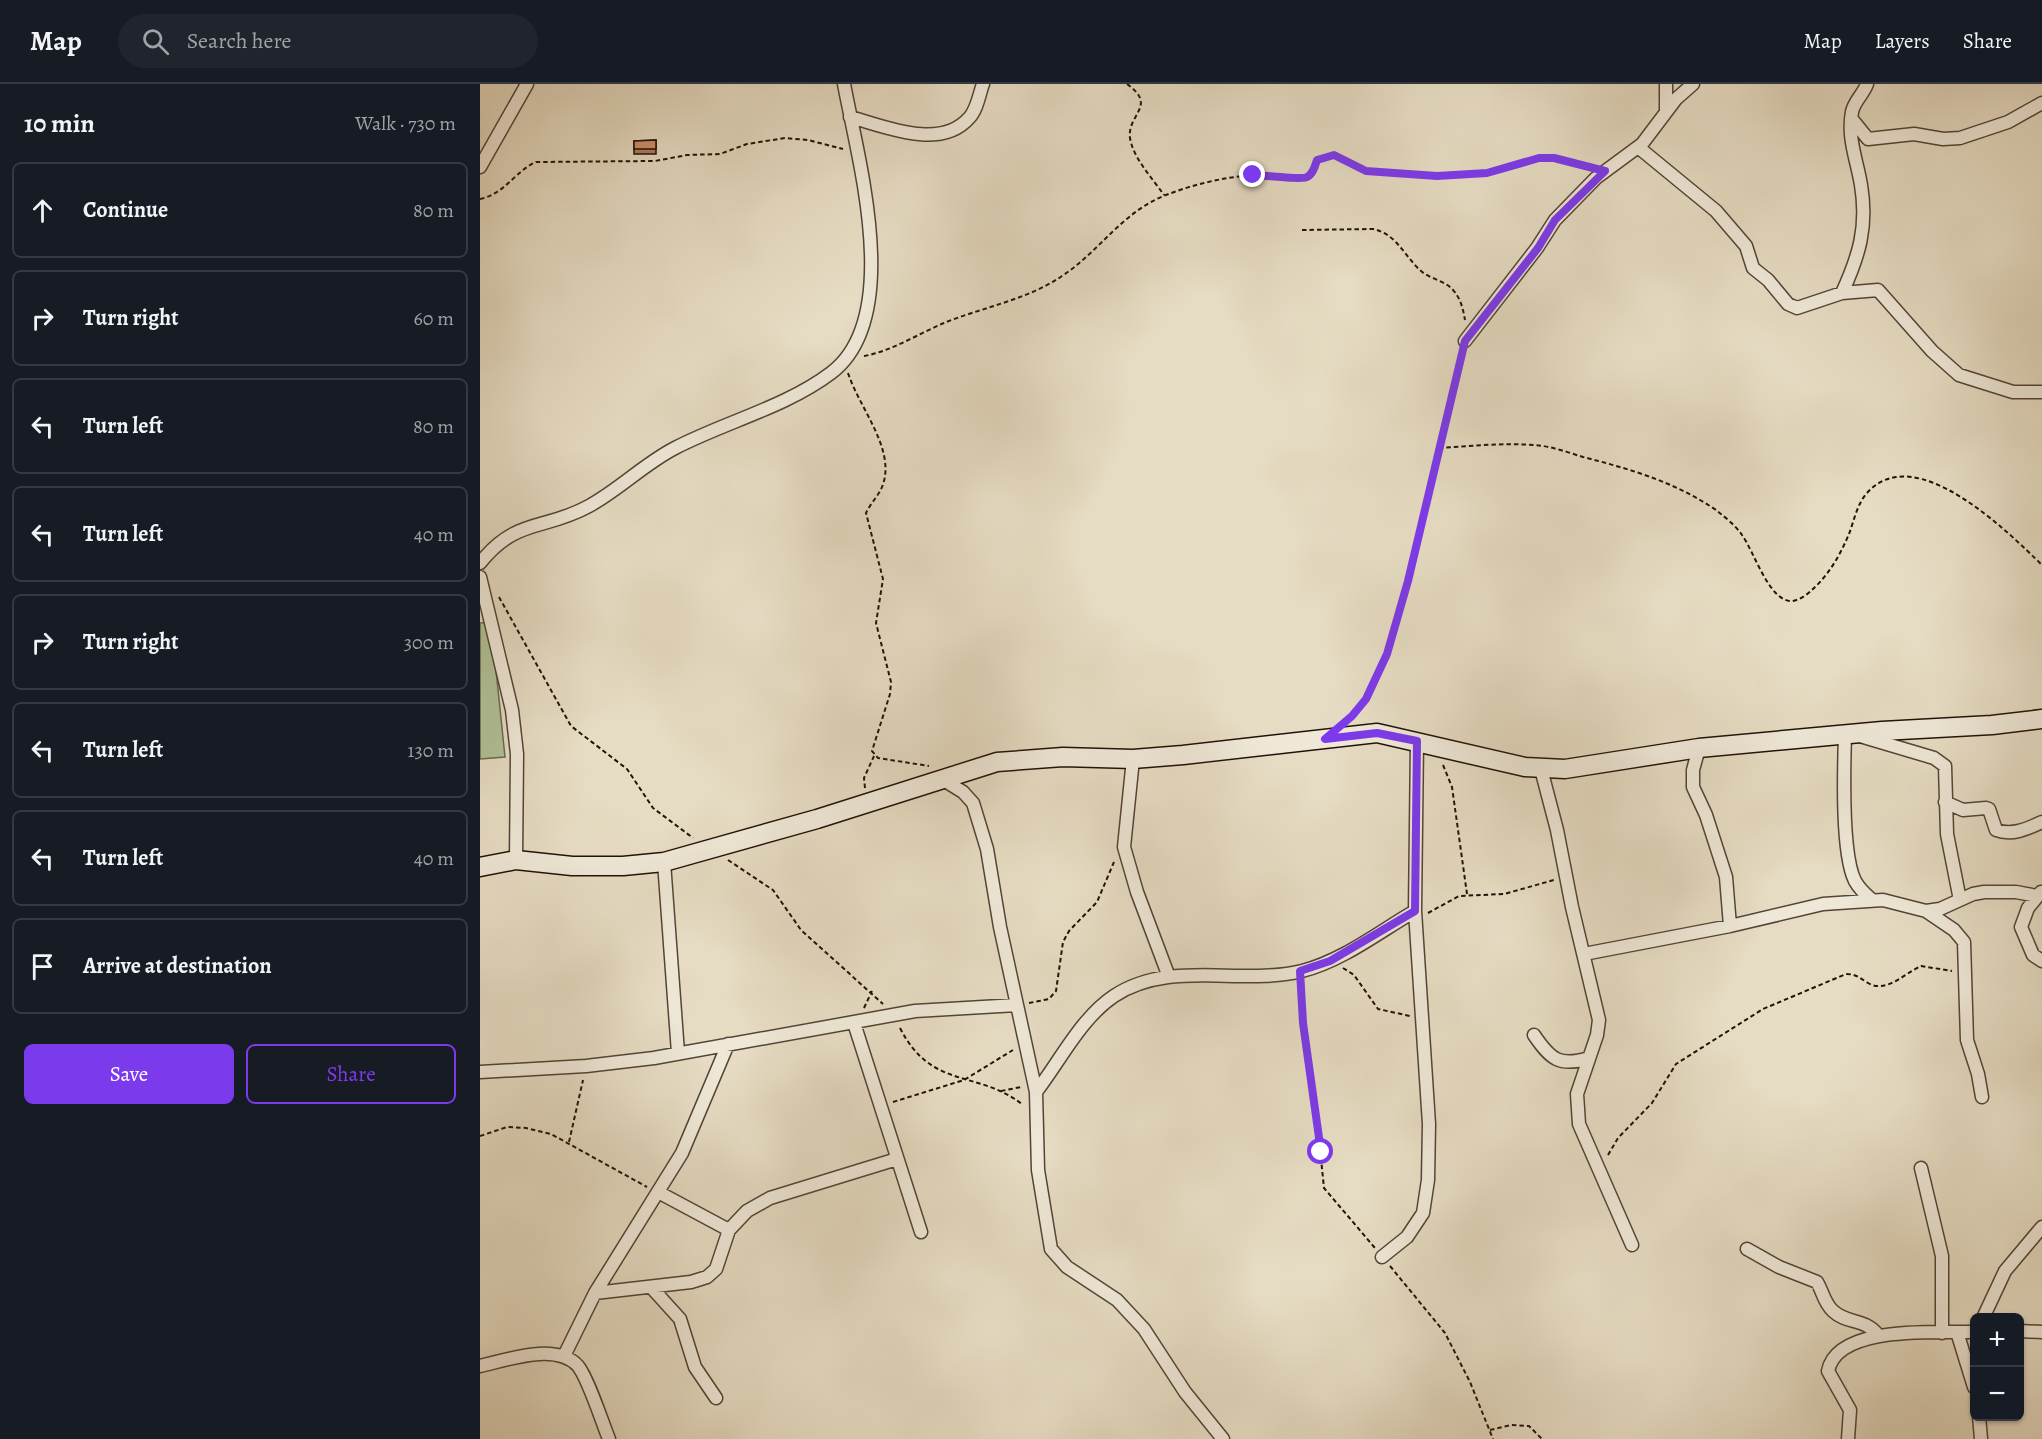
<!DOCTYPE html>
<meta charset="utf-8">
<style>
:root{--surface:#171b24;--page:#20242c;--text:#f1f3f6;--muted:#9ea1a6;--line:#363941;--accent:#7c3aed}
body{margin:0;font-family:Alegreya,serif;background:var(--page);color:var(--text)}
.controls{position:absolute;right:18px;bottom:18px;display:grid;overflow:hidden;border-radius:9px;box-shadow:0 2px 4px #0004}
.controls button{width:54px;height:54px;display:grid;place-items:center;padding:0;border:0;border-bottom:2px solid var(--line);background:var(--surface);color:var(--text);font:30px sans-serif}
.stop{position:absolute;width:18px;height:18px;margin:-14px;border:4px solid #7c3aed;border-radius:50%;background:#fff}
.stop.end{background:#7c3aed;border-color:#fff;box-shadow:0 2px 6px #0008}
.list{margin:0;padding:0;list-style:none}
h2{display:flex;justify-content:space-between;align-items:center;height:78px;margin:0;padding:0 24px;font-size:26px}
h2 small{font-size:20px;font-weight:400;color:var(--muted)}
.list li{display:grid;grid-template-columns:39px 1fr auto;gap:18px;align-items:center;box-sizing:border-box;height:96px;margin:0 12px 12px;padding:0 12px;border:2px solid var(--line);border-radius:9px}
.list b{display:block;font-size:22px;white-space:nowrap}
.list em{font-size:20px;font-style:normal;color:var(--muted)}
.actions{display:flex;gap:12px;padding:18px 24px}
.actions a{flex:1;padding:14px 0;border:2px solid var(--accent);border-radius:9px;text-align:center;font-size:21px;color:var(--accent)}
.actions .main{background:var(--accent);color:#fff}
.icon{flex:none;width:33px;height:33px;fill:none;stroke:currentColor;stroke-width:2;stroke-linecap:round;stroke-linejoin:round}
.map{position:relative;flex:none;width:1562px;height:1355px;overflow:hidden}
header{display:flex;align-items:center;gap:36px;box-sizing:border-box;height:84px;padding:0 30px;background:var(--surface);border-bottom:2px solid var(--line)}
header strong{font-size:28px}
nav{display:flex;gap:33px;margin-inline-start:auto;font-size:21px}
.search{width:420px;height:54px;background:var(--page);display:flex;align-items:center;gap:15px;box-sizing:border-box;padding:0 21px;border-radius:33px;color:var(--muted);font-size:22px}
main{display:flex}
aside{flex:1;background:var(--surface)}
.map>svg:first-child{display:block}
.green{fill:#b0c298;stroke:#696a50;stroke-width:1.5}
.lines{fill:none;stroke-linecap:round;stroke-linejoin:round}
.street-casing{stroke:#534436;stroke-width:15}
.secondary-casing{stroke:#221107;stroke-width:21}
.path{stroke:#221107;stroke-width:2;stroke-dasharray:4.5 3;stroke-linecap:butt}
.street{stroke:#efe8d8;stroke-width:12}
.secondary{stroke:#efe8d8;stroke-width:18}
.wall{fill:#af7d5c;stroke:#221107;stroke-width:1.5}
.building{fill:#cb916b;stroke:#221107;stroke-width:1.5}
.route{stroke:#7c3aed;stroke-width:8}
</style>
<header>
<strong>Map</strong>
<div class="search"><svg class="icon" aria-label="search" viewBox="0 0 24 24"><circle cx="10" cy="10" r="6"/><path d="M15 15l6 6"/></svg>Search here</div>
<nav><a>Map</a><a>Layers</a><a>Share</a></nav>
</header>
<main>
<aside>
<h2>10 min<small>Walk · 730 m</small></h2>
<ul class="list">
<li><svg class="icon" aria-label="ahead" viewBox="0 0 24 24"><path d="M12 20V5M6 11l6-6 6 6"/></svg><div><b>Continue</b></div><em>80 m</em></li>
<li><svg class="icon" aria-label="right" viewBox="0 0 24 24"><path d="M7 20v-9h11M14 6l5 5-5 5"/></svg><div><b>Turn right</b></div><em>60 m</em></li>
<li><svg class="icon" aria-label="left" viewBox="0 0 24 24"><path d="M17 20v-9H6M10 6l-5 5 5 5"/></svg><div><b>Turn left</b></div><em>80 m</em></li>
<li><svg class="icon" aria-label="left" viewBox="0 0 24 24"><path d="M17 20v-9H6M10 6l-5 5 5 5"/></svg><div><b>Turn left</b></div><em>40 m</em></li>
<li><svg class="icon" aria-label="right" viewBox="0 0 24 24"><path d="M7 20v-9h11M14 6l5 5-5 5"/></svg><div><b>Turn right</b></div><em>300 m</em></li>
<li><svg class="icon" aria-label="left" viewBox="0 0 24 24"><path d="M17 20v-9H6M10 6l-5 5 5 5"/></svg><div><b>Turn left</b></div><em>130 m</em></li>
<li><svg class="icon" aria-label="left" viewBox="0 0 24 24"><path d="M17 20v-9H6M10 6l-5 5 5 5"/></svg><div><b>Turn left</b></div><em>40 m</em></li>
<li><svg class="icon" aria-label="arrive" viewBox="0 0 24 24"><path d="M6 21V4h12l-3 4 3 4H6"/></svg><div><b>Arrive at destination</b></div></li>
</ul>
<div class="actions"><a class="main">Save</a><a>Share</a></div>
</aside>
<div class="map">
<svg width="1562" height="1355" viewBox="0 0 1562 1355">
<rect width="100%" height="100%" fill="#e6dcc3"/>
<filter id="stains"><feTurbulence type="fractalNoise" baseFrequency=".00333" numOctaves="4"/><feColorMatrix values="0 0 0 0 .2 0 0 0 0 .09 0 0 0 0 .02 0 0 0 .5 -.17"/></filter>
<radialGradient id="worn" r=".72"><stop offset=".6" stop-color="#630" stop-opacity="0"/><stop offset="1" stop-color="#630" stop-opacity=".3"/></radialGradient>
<!-- green -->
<path class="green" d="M11 538 25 673 0 675V539Z"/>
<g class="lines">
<!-- street casing -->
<g class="street-casing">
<path id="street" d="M1186 28V0
M370 33C404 42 460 67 489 34 497 26 499 11 503 0
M1371 34 1388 55 1434 50 1463 55 1480 54 1528 38 1562 19
M1158 63 1236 127 1266 162 1273 184 1288 196 1308 220 1317 224 1362 209 1398 206 1452 267 1479 291 1533 308H1562
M0 83 47 0
M1362 209C1379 172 1388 143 1381 101 1377 76 1367 54 1372 28 1374 17 1383 11 1387 0
M985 257 1057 164 1075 136 1116 94 1162 60 1196 15 1213 0
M0 479C37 433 64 447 109 422 140 405 164 380 195 364 245 338 306 323 351 289 424 234 378 76 364 0
M0 493 32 626 37 670 36 776
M1365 651C1364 684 1361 769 1375 797 1379 804 1385 810 1391 815
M1380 652 1454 674 1465 682 1467 750 1480 816
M1219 664 1213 686V703L1226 731 1246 793 1250 842
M653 675 644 763 657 808 689 893
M1061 685 1077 746 1092 823 1119 936 1117 951 1097 1010 1099 1040 1152 1161
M462 695 483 708 493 719 507 765 520 843 556 1008 558 1086 571 1165 587 1183 637 1216 664 1245 705 1308 743 1355
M1465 718 1483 726 1506 724 1509 725 1516 746C1532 752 1547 745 1562 738
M184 778 198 969
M1561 808 1548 824 1541 843 1553 871 1562 877
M1446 827 1474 846 1484 858 1487 956 1498 990 1502 1013
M1104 870 1250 842 1343 820 1403 816 1446 827 1460 825 1493 810 1504 808H1536L1557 812
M374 939 441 1148
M1054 951C1071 976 1080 983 1109 974
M0 988 106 982 174 974 435 927 537 921
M556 1008C580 977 601 934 634 912 690 875 760 902 822 887 862 877 899 848 935 827
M1441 1084 1462 1172V1249
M178 1108 249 1146
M1267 1165 1299 1183 1337 1198C1343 1208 1344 1219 1353 1227 1368 1241 1384 1233 1399 1252
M902 1173 927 1153 943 1129 948 1096 949 1040 935 827 937 657
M171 1203 200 1235 215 1283 236 1314
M115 1209 211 1198 227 1193 236 1185 249 1146 267 1127 290 1114 417 1075
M1503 1234 1525 1187 1562 1143
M1540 1247 1562 1248
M1477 1248 1494 1303
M84 1272 115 1209 202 1069 248 960
M0 1282C27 1276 76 1258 98 1282 108 1294 122 1338 129 1355
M1499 1332 1501 1355
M1368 1355 1370 1326 1348 1287C1357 1240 1458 1249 1494 1248"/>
</g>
<!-- secondary casing -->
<g class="secondary-casing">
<path id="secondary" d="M0 783 36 776 92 782H143L184 778 337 735 517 678 583 673 653 675 703 671 897 649 1045 683 1085 685 1219 664 1402 647 1512 641 1562 635"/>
</g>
<!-- path -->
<path class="path" d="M647 0C678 22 647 30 650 54 653 74 673 95 684 111
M0 115C25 110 35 87 56 78L175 77 207 71 240 70 267 60 305 54 328 56 363 65
M822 146 893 145C917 150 924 172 941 187 950 195 966 197 973 206 981 215 983 225 985 236
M384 272C412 267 438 250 464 239 503 223 547 216 582 192 620 167 642 128 686 111 720 98 756 90 793 91 802 91 815 97 824 95 834 92 833 80 840 75 856 64 871 83 886 87L975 92 1007 89 1059 74H1074L1111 82
M368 289C379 323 413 362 404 397 401 410 391 418 386 429L403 495 396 539 411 598 410 610 392 667 398 674 449 682
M959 364C992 362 1030 358 1063 362 1076 364 1090 369 1103 373 1150 385 1195 398 1236 426 1245 433 1256 442 1262 451 1274 467 1289 518 1312 517 1321 516 1329 509 1335 503 1350 489 1361 469 1369 450 1374 437 1377 420 1387 409 1435 355 1528 448 1562 481
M19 513 91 642 147 685 173 724 213 754
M869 635C916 595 939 446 954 384 963 345 976 308 983 269
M963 681 972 703 987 810
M385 704 384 694 394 672
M248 776 293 806 321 846 403 920
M948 829 979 812 1024 810 1074 796
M863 884 874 891 898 925 930 932
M820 902 827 973 834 1007 844 1104 895 1164
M549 919 569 915 576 907 583 858 589 847 617 818 634 778
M384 924 392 907
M420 944C452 1007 498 985 543 1021
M521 1007 541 1003
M413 1018 484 996 533 966
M0 1052 27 1043 46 1044 71 1050 167 1103
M89 1058 103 996
M1128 1071 1138 1054 1172 1019 1196 980 1283 925 1366 890C1376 890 1380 894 1388 899 1406 910 1425 889 1441 882L1472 887
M910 1182 965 1249 990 1298 1013 1355
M1010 1346 1031 1341 1049 1342 1062 1355"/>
<!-- street -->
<use href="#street" class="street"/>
<!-- secondary -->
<use href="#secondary" class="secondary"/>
</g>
<!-- wall -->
<path class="wall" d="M176 56V70H154V57Z"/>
<!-- building -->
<path class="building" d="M176 56V65H154V57Z"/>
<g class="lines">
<!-- route -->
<path class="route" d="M773 91C783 91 823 96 827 93 833 90 835 82 837 76L854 71 886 87 957 92 1007 89 1059 74H1074L1125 87 1075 136 1058 164 985 257 928 497 907 570 886 615 872 632 845 655 897 649 937 657 935 827 850 877 820 887 823 939 841 1068"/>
</g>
<rect width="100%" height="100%" filter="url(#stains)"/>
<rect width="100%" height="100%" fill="url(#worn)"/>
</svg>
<div class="controls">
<button>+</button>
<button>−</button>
</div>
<div class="stop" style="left:841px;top:1068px"></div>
<div class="stop end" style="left:773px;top:91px"></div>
</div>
</main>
